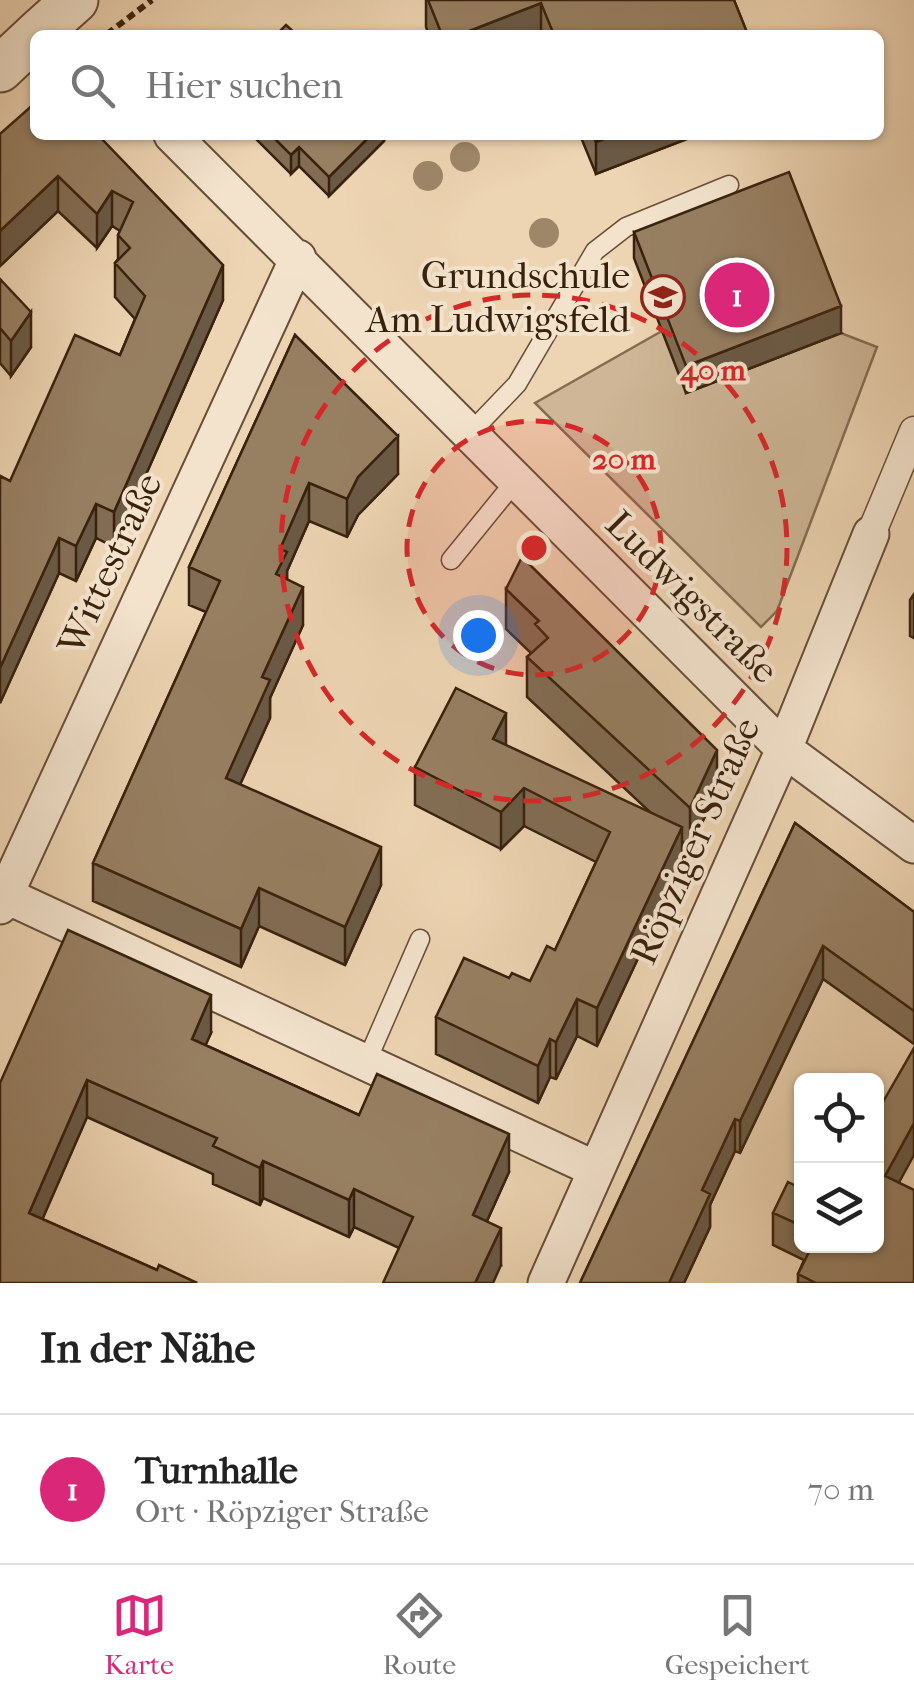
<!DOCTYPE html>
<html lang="de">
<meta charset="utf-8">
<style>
:root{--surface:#fff;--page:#f2f2f2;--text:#222;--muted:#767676;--line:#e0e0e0;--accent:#db2777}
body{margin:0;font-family:"IM FELL French Canon",serif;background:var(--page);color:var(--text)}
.controls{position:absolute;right:30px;bottom:30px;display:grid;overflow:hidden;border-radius:15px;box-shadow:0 2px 8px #0004}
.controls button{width:90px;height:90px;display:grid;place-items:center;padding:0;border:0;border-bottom:2px solid var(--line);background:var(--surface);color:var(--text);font:50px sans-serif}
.you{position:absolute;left:478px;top:635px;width:35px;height:35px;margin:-25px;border:8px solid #fff;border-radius:50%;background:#1a73e8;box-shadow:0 0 0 15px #1a73e833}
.badge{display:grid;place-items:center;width:65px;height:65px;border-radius:50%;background:var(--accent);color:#fff;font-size:32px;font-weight:700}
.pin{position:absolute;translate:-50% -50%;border:5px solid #fff;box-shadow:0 2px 10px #0006}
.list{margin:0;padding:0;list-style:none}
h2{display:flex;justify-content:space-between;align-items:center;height:130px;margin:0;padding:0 40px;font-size:42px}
h2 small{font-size:32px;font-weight:400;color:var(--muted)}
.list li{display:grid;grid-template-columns:65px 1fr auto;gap:30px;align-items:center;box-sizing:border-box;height:150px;padding:0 40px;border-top:2px solid var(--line)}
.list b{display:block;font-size:38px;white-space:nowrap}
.list p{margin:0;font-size:32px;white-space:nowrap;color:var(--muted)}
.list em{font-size:32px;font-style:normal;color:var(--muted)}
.icon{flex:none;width:55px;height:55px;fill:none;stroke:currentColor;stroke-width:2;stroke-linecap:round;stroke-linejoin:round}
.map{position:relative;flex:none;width:914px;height:1283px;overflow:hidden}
.search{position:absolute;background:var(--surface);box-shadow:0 2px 8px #0004;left:30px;right:30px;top:30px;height:110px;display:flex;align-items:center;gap:25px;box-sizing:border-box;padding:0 35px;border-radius:15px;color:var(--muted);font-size:38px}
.sheet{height:280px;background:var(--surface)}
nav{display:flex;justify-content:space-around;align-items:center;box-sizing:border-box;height:140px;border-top:2px solid var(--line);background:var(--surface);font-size:28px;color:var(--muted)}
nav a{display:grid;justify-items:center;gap:5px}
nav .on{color:var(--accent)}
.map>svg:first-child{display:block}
.green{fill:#ceb696;stroke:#846c51;stroke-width:2.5}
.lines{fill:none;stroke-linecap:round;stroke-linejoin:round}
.service-casing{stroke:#664e36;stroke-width:21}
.pedestrian-casing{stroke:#664e36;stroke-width:31}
.minor-casing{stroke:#664e36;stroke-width:39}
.tertiary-casing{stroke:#664e36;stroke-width:49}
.path{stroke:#39220c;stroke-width:6;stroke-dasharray:8 5;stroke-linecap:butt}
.service{stroke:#f3e3cd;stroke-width:18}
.pedestrian{stroke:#f3e3cd;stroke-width:28}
.minor{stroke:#f3e3cd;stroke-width:35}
.tertiary{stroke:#f3e3cd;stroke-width:45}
.tree{fill:#9e8669}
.wall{fill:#826d54;stroke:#39220c;stroke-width:2.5}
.shaded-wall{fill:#6a5945;stroke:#39220c;stroke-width:2.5}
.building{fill:#977f62;stroke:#39220c;stroke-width:2.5}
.ring{fill:none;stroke:#d62828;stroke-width:5;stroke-dasharray:18 12}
.labels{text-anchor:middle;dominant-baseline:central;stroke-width:8;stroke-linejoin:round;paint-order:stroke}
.poi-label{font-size:38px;fill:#39220c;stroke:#f3e3cd;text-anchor:end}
.street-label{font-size:38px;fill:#39220c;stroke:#f3e3cd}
.centre{fill:#d62828;stroke:#f3e3cd;stroke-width:5}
.ring-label{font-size:30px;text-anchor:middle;font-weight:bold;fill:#d62828;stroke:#f3e3cd;stroke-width:8;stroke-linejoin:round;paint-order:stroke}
</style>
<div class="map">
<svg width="914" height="1283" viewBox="0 0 914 1283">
<rect width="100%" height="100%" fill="#edd4b2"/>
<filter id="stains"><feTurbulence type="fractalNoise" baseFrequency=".002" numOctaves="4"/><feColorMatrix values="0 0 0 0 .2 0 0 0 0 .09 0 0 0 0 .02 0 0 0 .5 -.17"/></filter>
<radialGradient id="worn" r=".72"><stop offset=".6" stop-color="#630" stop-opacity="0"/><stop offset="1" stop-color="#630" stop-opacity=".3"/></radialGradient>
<!-- green -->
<path class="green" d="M662 331 687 393 841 333 877 347 777 611 761 627 535 403Z"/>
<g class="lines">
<!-- service casing -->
<g class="service-casing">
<path id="service" d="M470 433 517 384 595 251 626 227 729 185
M451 560 517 479
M366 1063 420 939"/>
</g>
<!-- pedestrian casing -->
<g class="pedestrian-casing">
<path id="pedestrian" d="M871 534 914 431"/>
</g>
<!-- minor casing -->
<g class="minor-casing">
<path id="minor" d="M172 135 784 749 914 845
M5 895 595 1169
M0 906 298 258
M546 1283 784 749 871 534"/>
</g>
<!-- tertiary casing -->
<g class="tertiary-casing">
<path id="tertiary" d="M36 35 75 0
M0 69 35 36"/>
</g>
<!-- path -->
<path class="path" d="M107 34 152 0"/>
<!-- service -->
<use href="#service" class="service"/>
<!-- pedestrian -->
<use href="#pedestrian" class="pedestrian"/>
<!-- minor -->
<use href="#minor" class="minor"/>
<!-- tertiary -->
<use href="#tertiary" class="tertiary"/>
</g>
<!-- trees -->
<g class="tree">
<circle cx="465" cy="157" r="15"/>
<circle cx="428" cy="176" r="15"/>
<circle cx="544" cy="233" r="15"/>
</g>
<!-- wall -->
<path class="wall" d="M426 0H734L748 35H429L426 27Z
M0 134 98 135 223 300 114 547 96 538 76 581 59 573 0 703V476L10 481 120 355 135 319 115 297V263L118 259V235L120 231 112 226 97 248 58 211 0 266Z
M252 135H384V141L329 196 299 166 291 174Z
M580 135H697L596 174Z
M634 232 841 333 686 393 634 258Z
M0 279 31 347 11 376 0 363Z
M295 335 398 474 358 515 347 537 309 521 287 571V579L303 625 270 698V718L240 784 381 885 345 965 259 926 241 967 93 901V863L206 612 189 605V567Z
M506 589 717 791 690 848 682 841V864L597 1046 577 1036 556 1079 550 1077 538 1103 436 1054V1017L509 978 530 981 555 950 596 862 524 826 501 849 415 805V767L651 813 527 697V657L531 653 506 629Z
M914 594V638L910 636V600Z
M795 823 914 912V1044L823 979 740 1153 735 1151 710 1205V1227L684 1283H580Z
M211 1033 205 1045 359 1115 509 1172 487 1221 501 1265 399 1248 354 1227 349 1237 263 1198 260 1205 213 1184V1174L87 1117 42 1219 157 1270 197 1283H0V1083Z
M899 1183 914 1283H798V1274L804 1260 773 1245V1213L802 1189V1246H876Z"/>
<!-- shaded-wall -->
<path class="shaded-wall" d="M541 3V35H459Z
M371 135H384V141L329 196V177Z
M613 135H697L596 174V142Z
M299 147V166L291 174V155Z
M58 176V211L0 266V231Z
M112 191V226L97 248V214Z
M223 265V300L114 547V512Z
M841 306V333L686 393V366Z
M31 312V347L11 376V341Z
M398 436V474L358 515 347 537V499L358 477Z
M309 483V521L287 571V590L276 574 280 549Z
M96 504V538L76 581V546Z
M59 538V573L0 703V668Z
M303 587V625L270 698V718L226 816V778L262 677Z
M506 713V751L493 739Z
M717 750V791L690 848V808Z
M524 788V826L501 849V812Z
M682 827V864L597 1046V1008Z
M381 847V885L345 965V927Z
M259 888V926L241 967V929Z
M823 946V979L740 1153V1121Z
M211 995V1033L192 1076V1039Z
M577 999V1036L556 1079V1042Z
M550 1039V1077L538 1103V1066Z
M87 1080V1117L29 1250V1213Z
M735 1119V1151L710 1205V1227L684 1283H669L702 1190Z
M914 1123V1155L885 1208V1176Z
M509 1134V1172L473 1252V1215Z
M263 1161V1198L260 1205V1168Z
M354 1189V1227L349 1237V1200Z
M501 1228V1265L493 1283H475Z"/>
<!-- building -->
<path class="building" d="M428 0H734L748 35H554L541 3 459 35H442Z
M286 25 297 35H276Z
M35 103V135H98L223 265 114 512 96 504 76 546 59 538 0 668V476L10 481 75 335 120 355 145 296 115 263 130 248 118 235 133 202 112 191 97 214 58 176 0 231V134Z
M271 135H371L329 177 299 147 291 155Z
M593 135H613L596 142Z
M789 172 841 306 686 366 634 232Z
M0 279 31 312 11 341 0 328Z
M295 335 398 436 358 477 347 499 309 483 280 549 287 552 276 574 303 587 262 677 270 680 226 778 381 847 345 927 259 888 241 929 93 863 220 581 189 567Z
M522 557 717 750 690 808 527 657 548 638 535 624 539 621 506 589Z
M456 688 506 713 493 739 682 827 597 1008 577 999 556 1042 550 1039 538 1066 436 1017 464 958 509 978 512 973 530 981 547 946 555 950 610 832 524 788 501 812 415 767Z
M795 823 914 912V1011L823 946 740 1121 735 1119 702 1190 710 1194 669 1283H580Z
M68 930 211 995 192 1039 359 1115 377 1074 509 1134 473 1215 501 1228 475 1283H383L413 1217 354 1189 349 1200 263 1161 260 1168 213 1146 217 1138 87 1080 29 1213 157 1270 159 1265 197 1283H0V1083Z
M914 1048V1123L885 1176 914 1190V1283H816L798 1274 812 1246H876V1114Z
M788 1182 802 1189V1226L773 1213Z"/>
<!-- distance rings -->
<circle cx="534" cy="548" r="127" fill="#d62828" fill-opacity=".12"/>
<g class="ring">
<circle cx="534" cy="548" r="127"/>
<circle cx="534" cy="548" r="253"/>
</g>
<!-- icons -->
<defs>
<g id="school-ring" transform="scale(2.25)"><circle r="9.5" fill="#f3e3cd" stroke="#8f2418" stroke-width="1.5"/><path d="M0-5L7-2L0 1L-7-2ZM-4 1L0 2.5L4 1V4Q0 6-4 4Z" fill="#8f2418"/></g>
</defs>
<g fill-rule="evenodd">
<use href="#school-ring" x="663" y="297"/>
</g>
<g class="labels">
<!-- poi labels -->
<g class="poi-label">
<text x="630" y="275">Grundschule<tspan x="630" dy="44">Am Ludwigsfeld</tspan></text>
</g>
<!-- street labels -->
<g class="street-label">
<text transform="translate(110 564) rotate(-65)">Wittestraße</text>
<text transform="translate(692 597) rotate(45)">Ludwigstraße</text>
<text transform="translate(695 841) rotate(-66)">Röpziger Straße</text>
</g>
</g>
<circle cx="534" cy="548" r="15" class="centre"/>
<g class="ring-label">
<text x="713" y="380">40 m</text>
<text x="624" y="469">20 m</text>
</g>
<rect width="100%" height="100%" filter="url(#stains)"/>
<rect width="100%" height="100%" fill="url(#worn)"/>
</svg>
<div class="controls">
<button><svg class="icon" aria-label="locate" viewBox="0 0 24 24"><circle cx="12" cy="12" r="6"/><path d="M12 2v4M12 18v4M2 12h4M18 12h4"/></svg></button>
<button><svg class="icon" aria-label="layers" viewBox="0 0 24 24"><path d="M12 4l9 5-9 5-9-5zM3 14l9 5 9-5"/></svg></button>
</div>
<div class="you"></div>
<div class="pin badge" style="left:737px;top:295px">1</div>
<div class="search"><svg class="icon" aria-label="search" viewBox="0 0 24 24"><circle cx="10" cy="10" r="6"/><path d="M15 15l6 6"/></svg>Hier suchen</div>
</div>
<section class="sheet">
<h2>In der Nähe<small></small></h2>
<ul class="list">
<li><span class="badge">1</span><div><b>Turnhalle</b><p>Ort · Röpziger Straße</p></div><em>70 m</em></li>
</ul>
</section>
<nav>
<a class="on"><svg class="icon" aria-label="map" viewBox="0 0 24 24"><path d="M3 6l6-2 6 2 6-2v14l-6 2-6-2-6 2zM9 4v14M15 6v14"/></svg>Karte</a>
<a><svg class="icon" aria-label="directions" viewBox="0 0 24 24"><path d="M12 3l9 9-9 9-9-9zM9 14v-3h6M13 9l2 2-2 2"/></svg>Route</a>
<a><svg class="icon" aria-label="saved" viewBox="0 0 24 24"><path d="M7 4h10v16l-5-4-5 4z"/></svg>Gespeichert</a>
</nav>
